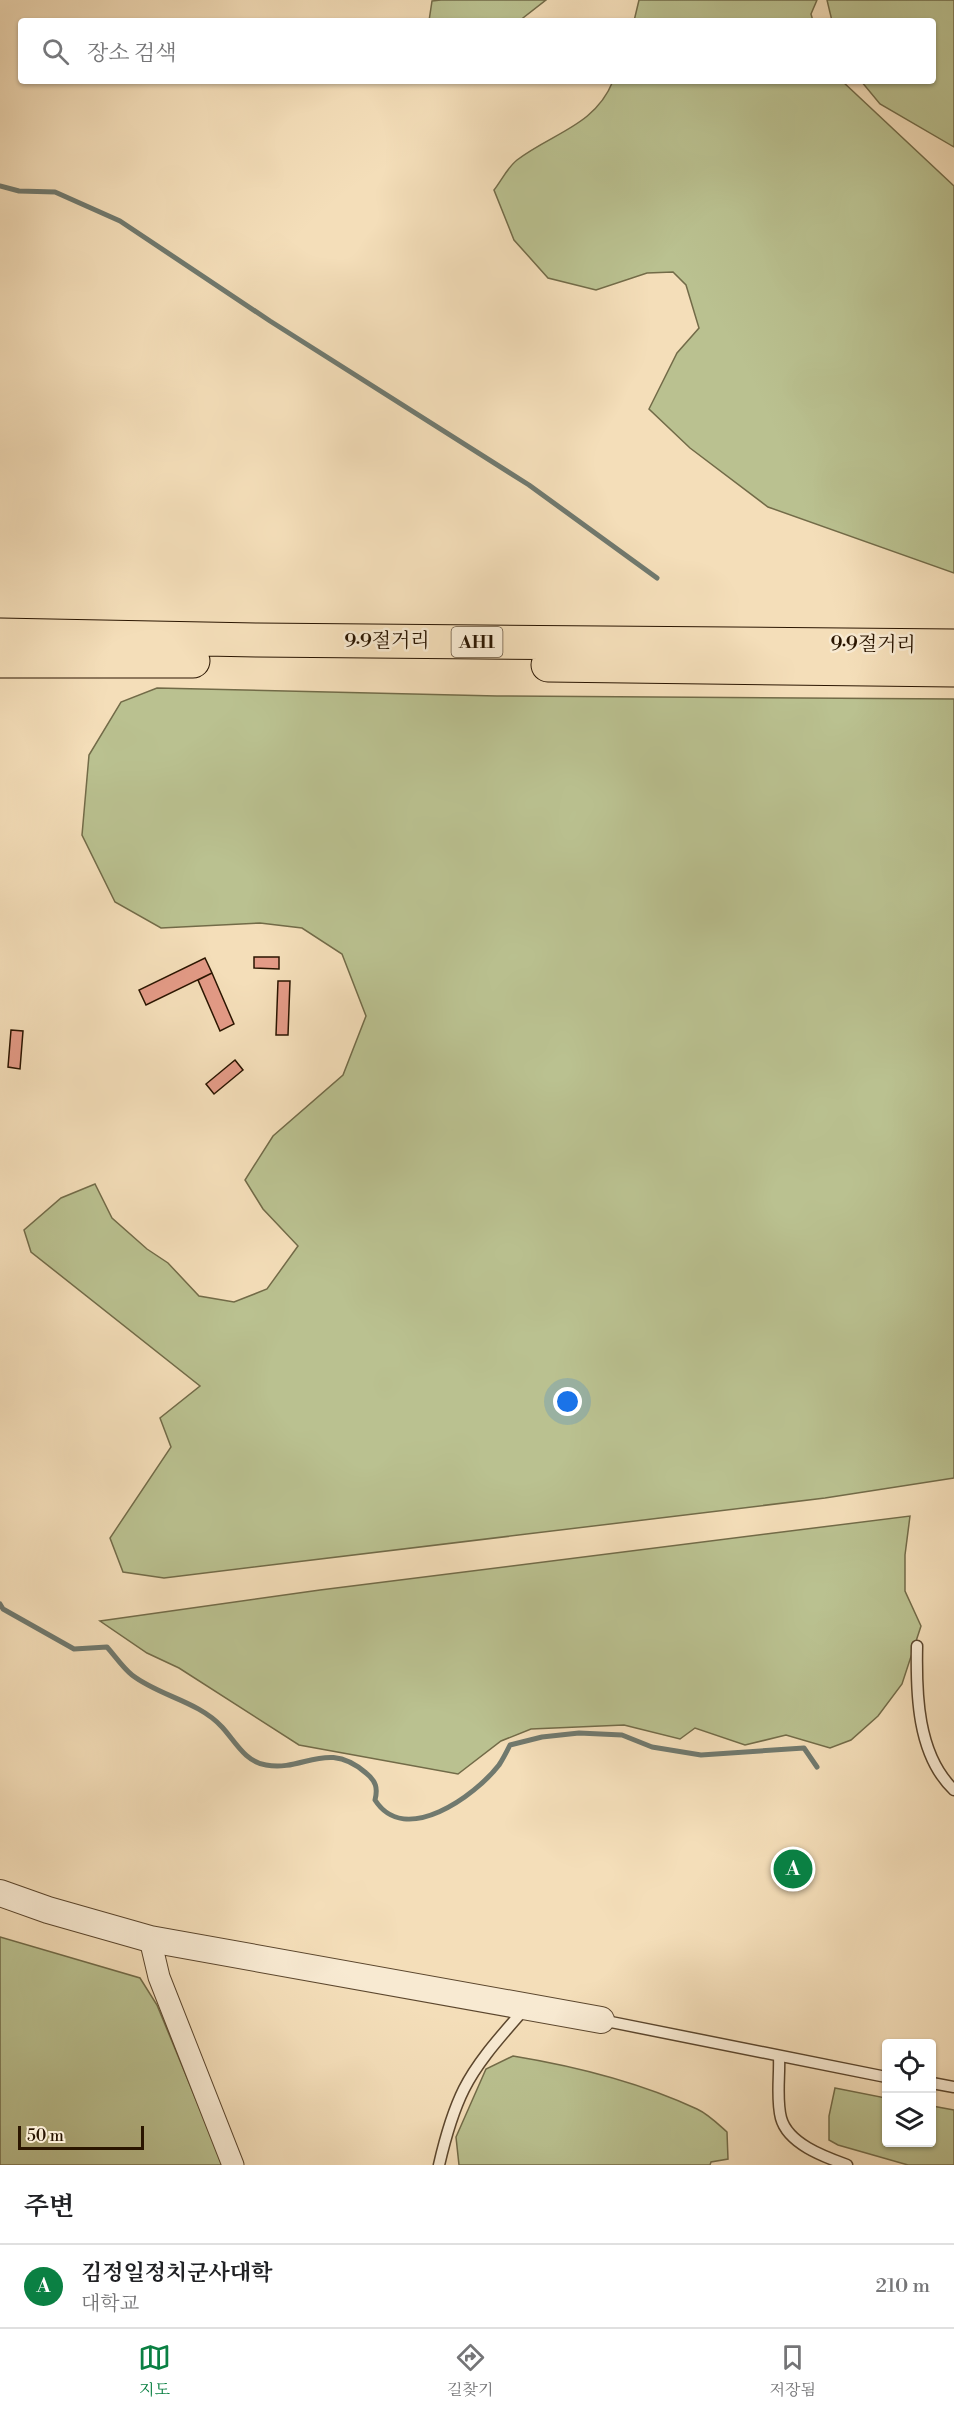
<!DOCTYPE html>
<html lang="ko">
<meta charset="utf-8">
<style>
:root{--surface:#fff;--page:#f2f2f2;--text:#202124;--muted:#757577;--line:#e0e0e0;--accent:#0b8043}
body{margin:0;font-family:"Libre Bodoni","Noto Serif KR",serif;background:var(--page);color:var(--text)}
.controls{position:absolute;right:18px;bottom:18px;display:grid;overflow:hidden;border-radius:6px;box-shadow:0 2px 4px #0004}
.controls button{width:54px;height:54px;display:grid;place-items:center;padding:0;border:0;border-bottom:2px solid var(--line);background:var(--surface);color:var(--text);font:30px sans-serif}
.scale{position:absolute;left:18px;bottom:15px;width:126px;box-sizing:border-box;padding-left:6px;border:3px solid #2a1500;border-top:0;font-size:16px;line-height:21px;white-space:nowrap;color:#2a1500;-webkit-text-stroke:4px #f8ead2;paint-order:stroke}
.you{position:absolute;left:568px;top:1402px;width:21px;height:21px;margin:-15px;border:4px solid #fff;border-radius:50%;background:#1a73e8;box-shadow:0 0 0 9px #1a73e833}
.badge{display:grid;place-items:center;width:39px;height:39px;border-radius:50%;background:var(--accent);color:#fff;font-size:20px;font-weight:700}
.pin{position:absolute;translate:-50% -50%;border:3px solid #fff;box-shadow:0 2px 6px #0006}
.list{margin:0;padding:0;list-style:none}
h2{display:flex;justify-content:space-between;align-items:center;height:78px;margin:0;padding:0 24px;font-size:26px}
h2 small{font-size:20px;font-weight:400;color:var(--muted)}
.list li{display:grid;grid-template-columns:39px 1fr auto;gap:18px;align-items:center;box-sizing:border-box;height:84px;padding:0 24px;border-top:2px solid var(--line)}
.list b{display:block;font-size:22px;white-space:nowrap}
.list p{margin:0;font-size:20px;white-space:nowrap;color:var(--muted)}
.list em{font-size:20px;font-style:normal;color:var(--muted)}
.icon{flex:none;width:33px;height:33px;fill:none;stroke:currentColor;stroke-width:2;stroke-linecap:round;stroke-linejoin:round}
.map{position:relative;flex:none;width:954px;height:2165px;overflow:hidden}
.search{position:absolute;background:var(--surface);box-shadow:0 2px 4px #0004;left:18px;right:18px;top:18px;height:66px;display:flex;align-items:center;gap:15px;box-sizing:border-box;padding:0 21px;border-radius:6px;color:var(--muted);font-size:22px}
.sheet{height:162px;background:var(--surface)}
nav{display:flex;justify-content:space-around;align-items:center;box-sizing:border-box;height:84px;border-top:2px solid var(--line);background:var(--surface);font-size:16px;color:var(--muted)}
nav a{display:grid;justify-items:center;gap:3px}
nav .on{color:var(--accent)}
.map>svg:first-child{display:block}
.green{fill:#bac190;stroke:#726b48;stroke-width:1.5}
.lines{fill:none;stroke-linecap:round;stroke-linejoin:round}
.stream{stroke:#70796e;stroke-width:5}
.building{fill:#e49b87;stroke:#2a1500;stroke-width:1.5}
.service-casing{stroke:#5c472e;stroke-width:13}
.minor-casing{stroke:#5c472e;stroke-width:23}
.tertiary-casing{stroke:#5c472e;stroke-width:28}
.trunk-casing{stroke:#2a1500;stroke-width:35}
.service{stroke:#f8ead2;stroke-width:10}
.minor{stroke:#f8ead2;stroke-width:21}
.tertiary{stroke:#f8ead2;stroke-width:26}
.trunk{stroke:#f4deb9;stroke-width:33}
.labels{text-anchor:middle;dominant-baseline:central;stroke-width:5;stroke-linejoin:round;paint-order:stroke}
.shield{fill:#f8ead2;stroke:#68553f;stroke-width:1.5}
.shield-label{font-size:18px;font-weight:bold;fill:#2a1500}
.street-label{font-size:20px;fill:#2a1500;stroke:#f8ead2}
</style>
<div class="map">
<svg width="954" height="2165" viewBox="0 0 954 2165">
<rect width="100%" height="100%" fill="#f4deb9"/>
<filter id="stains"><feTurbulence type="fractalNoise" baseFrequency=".00333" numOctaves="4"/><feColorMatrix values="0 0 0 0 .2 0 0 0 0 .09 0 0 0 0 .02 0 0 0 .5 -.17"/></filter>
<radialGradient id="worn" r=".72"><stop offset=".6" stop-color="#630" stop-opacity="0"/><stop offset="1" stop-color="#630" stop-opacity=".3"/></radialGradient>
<!-- green -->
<path class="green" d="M441 0H546L519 21H429L432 1Z
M639 0H817L811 14 813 21H634Z
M827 0H954V147L880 104 861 81H933V21H832Z
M613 81H842L954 186V573L768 507 690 448 649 409 677 353 699 328 686 285 673 272 647 273 596 290 548 278 514 240 494 190C501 181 508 167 517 160 552 133 595 126 613 81Z
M157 688 497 696 954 699V1478L825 1498 164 1578 123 1572 110 1538 171 1447 160 1418 200 1386 31 1252 24 1230 61 1198 95 1184 112 1218 147 1249 168 1263 199 1296 234 1302 267 1289 298 1246 263 1209 245 1180 273 1136 343 1075 366 1016 342 954 302 928 260 923 161 928 115 902 82 835 89 755 121 702Z
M910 1516 905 1555V1591L921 1626 902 1684 878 1716 851 1740 830 1748 786 1735 745 1745 695 1728 680 1739 624 1725 531 1729 501 1741 458 1774 299 1745 179 1668 147 1653 100 1621 320 1590Z
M0 1937 140 1978 157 2005 223 2165H0Z
M513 2056C574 2066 641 2083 697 2109 708 2114 718 2124 727 2132L728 2159 711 2162 710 2165H459L456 2137 486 2069Z
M835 2088 886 2098V2142H932V2106L954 2110V2165H908L838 2145 829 2140V2116Z"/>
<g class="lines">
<!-- stream -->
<path class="stream" d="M0 186 19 191 55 192 120 221 270 321 529 485 657 578
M0 1604 3 1609 74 1649 107 1647C115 1656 123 1668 132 1675 159 1696 198 1701 222 1727 235 1741 245 1762 266 1765 304 1772 327 1739 366 1773 376 1781 378 1788 375 1800 405 1847 475 1796 499 1765 503 1759 507 1751 510 1745L542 1737 579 1733 622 1735 652 1747 701 1755 804 1748 817 1767"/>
</g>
<!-- building -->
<path class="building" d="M254 957H279V969L254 968Z
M205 958 212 973 146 1005 139 990Z
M212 973 234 1024 220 1031 198 980Z
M278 981H290L288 1035H276Z
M11 1030 23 1031 20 1069 8 1067Z
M235 1060 243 1070 214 1094 206 1084Z"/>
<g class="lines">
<!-- service casing -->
<g class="service-casing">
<path id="service" d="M917 1646C916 1693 917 1755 954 1790
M601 2020 886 2077
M779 2057C780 2075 776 2099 781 2118 788 2144 825 2157 847 2165
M932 2083 954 2087
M439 2165C445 2139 452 2113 464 2089 479 2059 504 2033 526 2007"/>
</g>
<!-- minor casing -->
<g class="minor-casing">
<path id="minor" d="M150 1939 159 1977 233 2165"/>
</g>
<!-- tertiary casing -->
<g class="tertiary-casing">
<path id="tertiary" d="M0 1893 48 1910 150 1939 601 2020"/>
</g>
<!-- trunk casing -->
<g class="trunk-casing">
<path id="trunk" d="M0 635 257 640 954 646
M0 661H193
M548 665 954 670"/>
</g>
<!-- service -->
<use href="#service" class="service"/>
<!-- minor -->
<use href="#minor" class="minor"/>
<!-- tertiary -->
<use href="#tertiary" class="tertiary"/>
<!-- trunk -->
<use href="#trunk" class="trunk"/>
</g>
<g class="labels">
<!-- shield labels -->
<rect class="shield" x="451.5" y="627" width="51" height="30" rx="4.5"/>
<g class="shield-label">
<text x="477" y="642">AH1</text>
</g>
<!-- street labels -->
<g class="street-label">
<text x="387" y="641">9·9절거리</text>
<text transform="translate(873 645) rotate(1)">9·9절거리</text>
</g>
</g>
<rect width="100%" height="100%" filter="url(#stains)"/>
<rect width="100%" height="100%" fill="url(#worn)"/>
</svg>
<div class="controls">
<button><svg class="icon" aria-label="locate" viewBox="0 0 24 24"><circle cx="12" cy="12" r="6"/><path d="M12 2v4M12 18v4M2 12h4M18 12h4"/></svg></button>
<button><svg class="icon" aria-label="layers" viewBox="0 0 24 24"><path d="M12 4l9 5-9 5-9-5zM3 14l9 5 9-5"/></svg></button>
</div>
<div class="scale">50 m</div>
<div class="you"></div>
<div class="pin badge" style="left:793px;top:1869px">A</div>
<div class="search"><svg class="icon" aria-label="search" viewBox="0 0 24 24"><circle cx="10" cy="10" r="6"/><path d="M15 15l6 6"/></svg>장소 검색</div>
</div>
<section class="sheet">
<h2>주변<small></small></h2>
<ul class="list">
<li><span class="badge">A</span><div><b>김정일정치군사대학</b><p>대학교</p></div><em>210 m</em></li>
</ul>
</section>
<nav>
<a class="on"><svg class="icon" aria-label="map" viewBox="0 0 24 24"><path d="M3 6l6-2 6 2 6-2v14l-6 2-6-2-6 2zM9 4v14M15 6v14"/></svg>지도</a>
<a><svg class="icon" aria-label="directions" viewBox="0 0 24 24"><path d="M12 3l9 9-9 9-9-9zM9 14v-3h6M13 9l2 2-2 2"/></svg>길찾기</a>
<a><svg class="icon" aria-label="saved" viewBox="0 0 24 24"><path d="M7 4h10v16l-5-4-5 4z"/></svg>저장됨</a>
</nav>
